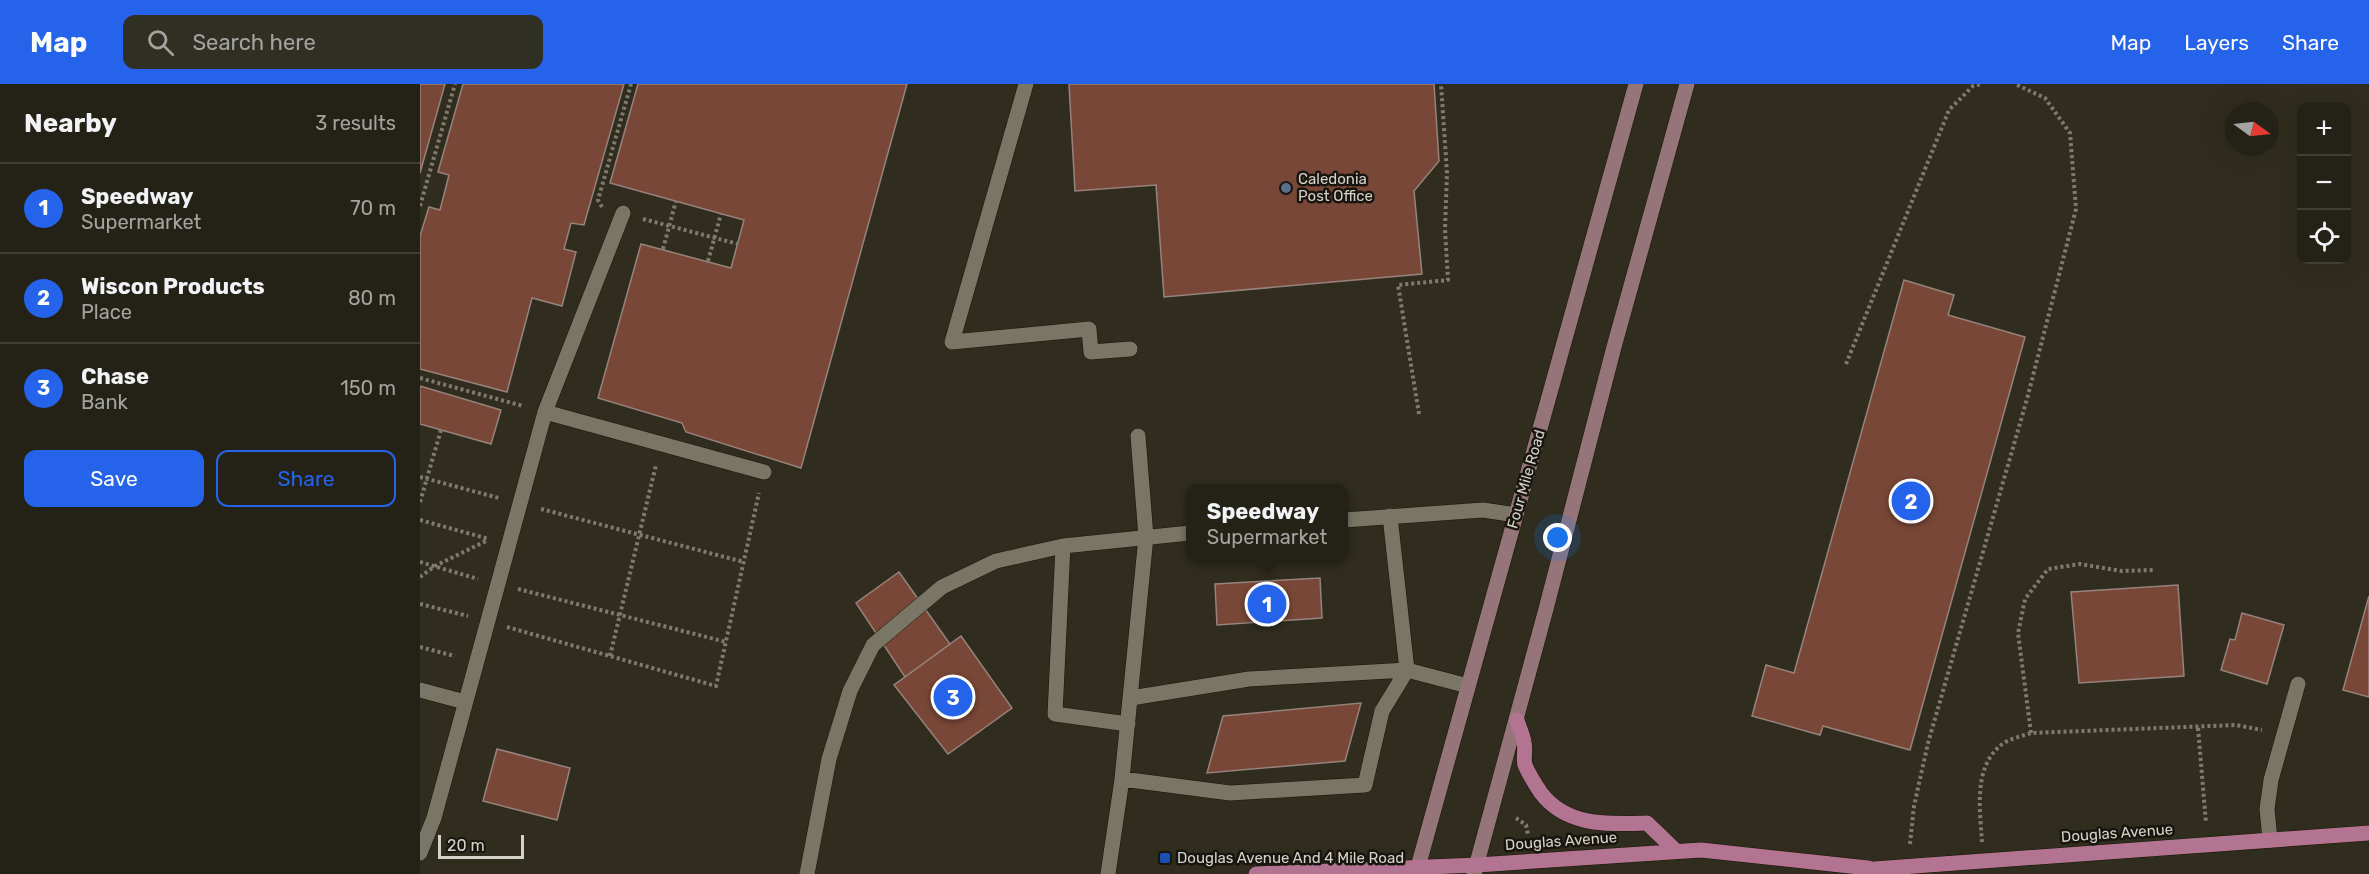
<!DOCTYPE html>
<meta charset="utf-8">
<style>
:root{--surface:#242216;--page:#302f23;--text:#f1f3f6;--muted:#a3a4a1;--line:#413f35;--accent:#2563eb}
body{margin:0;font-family:Rubik,sans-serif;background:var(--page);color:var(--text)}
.controls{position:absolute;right:18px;top:18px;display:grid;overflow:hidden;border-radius:12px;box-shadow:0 6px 24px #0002}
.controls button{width:54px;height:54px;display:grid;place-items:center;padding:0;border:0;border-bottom:2px solid var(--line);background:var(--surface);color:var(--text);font:30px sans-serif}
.compass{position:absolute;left:1805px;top:18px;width:54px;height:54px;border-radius:50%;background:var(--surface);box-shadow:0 6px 24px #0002;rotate:105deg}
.scale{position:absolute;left:18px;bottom:15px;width:86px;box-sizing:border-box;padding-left:6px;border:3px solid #d5d2c9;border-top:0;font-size:16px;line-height:21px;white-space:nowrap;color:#d5d2c9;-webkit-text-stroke:4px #17150e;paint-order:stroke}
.you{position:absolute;left:1138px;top:454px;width:21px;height:21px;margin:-15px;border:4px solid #fff;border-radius:50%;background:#1a73e8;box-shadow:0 0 0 9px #1a73e833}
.badge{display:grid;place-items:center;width:39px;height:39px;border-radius:50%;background:var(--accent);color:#fff;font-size:20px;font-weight:700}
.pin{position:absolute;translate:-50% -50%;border:3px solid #fff;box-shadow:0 2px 6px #0006}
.popup{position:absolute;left:766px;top:400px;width:162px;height:78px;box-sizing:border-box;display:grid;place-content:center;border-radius:12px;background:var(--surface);filter:drop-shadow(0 2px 4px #0005);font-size:20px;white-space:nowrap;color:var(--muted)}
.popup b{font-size:22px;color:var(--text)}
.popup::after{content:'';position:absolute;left:50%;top:100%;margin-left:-12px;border:12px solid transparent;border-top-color:var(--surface)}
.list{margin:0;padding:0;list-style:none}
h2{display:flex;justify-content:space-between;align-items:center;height:78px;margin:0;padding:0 24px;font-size:26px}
h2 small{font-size:20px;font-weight:400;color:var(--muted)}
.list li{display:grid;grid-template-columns:39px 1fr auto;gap:18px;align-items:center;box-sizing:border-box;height:90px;padding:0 24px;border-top:2px solid var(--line)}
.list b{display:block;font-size:22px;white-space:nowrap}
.list p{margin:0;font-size:20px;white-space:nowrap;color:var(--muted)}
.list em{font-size:20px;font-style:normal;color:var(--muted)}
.actions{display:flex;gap:12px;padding:18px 24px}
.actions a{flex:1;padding:14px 0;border:2px solid var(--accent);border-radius:12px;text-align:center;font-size:21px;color:var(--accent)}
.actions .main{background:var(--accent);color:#fff}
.icon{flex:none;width:33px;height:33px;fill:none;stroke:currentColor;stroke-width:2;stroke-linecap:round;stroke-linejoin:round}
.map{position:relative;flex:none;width:1949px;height:790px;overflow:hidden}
header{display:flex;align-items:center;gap:36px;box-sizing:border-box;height:84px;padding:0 30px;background:var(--accent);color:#fff}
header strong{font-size:28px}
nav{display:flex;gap:33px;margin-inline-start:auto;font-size:21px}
.search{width:420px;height:54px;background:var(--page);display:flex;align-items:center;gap:15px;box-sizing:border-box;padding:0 21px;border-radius:12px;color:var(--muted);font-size:22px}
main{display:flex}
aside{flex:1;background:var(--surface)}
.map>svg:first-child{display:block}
.building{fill:#794737;stroke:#96837c;stroke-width:1.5}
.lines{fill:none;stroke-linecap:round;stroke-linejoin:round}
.lane-casing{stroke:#181507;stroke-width:16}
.secondary-casing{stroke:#181507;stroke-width:16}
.primary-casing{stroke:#181507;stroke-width:16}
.path{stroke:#7e7b6e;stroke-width:4;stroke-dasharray:3 3;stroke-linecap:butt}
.lane{stroke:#7a7665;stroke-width:15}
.secondary{stroke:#96757a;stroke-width:15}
.primary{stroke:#b27490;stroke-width:15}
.service-dot{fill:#5c6f8a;stroke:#17150e;stroke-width:2}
.transit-dot{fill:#1a4fb4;stroke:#17150e;stroke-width:2}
.labels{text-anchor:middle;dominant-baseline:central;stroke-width:5;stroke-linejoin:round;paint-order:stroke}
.poi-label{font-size:15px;fill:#d5d2c9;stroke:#17150e;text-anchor:start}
.street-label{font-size:15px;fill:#d5d2c9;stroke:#17150e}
</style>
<header>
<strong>Map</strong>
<div class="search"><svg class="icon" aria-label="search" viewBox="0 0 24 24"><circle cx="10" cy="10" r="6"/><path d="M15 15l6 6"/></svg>Search here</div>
<nav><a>Map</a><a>Layers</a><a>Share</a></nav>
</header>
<main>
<aside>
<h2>Nearby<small>3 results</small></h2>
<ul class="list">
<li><span class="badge">1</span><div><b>Speedway</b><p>Supermarket</p></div><em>70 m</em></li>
<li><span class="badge">2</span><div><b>Wiscon Products</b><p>Place</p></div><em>80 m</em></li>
<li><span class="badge">3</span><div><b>Chase</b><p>Bank</p></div><em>150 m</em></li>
</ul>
<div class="actions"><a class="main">Save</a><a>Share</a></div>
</aside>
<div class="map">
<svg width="1949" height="790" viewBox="0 0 1949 790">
<rect width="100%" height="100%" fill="#302d1e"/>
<!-- building -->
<path class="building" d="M0 0H25L0 89Z
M43 0H204L164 141 151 139 144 165 156 168 142 222 112 214 87 308 0 285V152L9 123 20 126 29 91 18 88Z
M218 0H487L381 384 266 348 262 339 178 314 221 160 311 184 324 136 190 99Z
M649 0H1014L1019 77 994 107 1002 190 744 213 736 101 655 107Z
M1484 196 1534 211 1528 231 1605 253 1490 666 1403 642 1400 651 1332 632 1346 581 1374 589Z
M0 302 81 326 71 360 0 340Z
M479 488 530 560 485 593 436 519Z
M900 494 902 534 797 541 795 500Z
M1758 501 1764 592 1659 599 1651 508Z
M1949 512V613L1923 606Z
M1822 529 1864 541 1847 600 1801 586 1810 555 1815 556Z
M541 552 592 624 528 670 474 601Z
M941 619 925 677 787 689 803 632Z
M77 665 150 684 137 736 63 717Z"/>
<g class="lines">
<!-- lane casing -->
<g class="lane-casing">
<path id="lane" d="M606 0 532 258 669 245 671 268 710 265
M125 328 344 388
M924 436 1063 426 1096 431
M0 606 45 618
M711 614 829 595 987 586 1048 602
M708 640 635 630 643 462 770 449
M702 695 810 709 945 701 962 627 987 586 970 432
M1850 756 1847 725 1851 696 1878 600
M0 769 14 734 125 328 203 129
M387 790 409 675 430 607 453 561 522 503 576 477 643 462
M688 790 702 695 726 453 718 352"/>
</g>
<!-- secondary casing -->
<g class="secondary-casing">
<path id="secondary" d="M996 790 1216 0
M1054 790 1126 525 1194 263 1267 0"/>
</g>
<!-- primary casing -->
<g class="primary-casing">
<path id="primary" d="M1097 636C1099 643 1103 651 1104 658 1106 665 1103 674 1105 681 1109 691 1115 700 1121 709 1147 743 1188 740 1227 739L1256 767
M1440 786 1949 749
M836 790 1057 781 1281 766 1448 784"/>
</g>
<!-- path -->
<path class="path" d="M0 122 35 0
M182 123 178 116 211 0
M223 135 318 160
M243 165 256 117
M288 177 301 130
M1426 280 1529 26 1553 2 1562 0
M0 294 103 322
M999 330 978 201 1028 196 1025 145 1027 89 1021 0
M0 393 79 414
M0 418 21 346
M121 425 324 478
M0 436 69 455
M0 478 58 495
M0 493 15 482 68 456
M98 505 306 558
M0 520 48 532
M87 543 296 602 339 409
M0 563 35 572
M190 572 236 381
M1778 644 1786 739
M1611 649 1598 549 1605 515 1628 485 1660 480 1701 487 1734 486
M1096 734 1106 741 1108 751
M1562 758C1560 726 1553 684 1581 661 1588 655 1602 652 1611 649L1816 641 1842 646
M1490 760 1494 722 1508 659 1607 315 1656 125 1650 49 1625 14 1595 0"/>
<!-- lane -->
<use href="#lane" class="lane"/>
<!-- secondary -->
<use href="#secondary" class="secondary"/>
<!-- primary -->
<use href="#primary" class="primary"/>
</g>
<!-- markers -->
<circle class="service-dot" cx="866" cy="104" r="6"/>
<rect class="transit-dot" x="739" y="768" width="12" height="12" rx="3"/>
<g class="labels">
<!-- poi labels -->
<g class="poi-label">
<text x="878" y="95">Caledonia<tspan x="878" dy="17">Post Office</tspan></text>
<text x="757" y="774">Douglas Avenue And 4 Mile Road</text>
</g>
<!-- street labels -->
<g class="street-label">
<text transform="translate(1106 395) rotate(-74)">Four Mile Road</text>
<text transform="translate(1697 749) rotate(-4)">Douglas Avenue</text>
<text transform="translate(1141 757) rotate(-4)">Douglas Avenue</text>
</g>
</g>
</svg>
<div class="controls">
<button>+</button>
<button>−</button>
<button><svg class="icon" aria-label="locate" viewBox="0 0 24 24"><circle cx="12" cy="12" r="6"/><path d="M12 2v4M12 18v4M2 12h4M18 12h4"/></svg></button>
</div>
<svg class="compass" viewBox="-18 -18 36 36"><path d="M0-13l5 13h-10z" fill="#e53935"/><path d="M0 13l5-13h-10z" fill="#a3a4a1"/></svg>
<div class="scale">20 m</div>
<div class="you"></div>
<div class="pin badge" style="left:847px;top:520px">1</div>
<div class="popup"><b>Speedway</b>Supermarket</div>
<div class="pin badge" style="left:1491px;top:417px">2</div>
<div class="pin badge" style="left:533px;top:613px">3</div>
</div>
</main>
